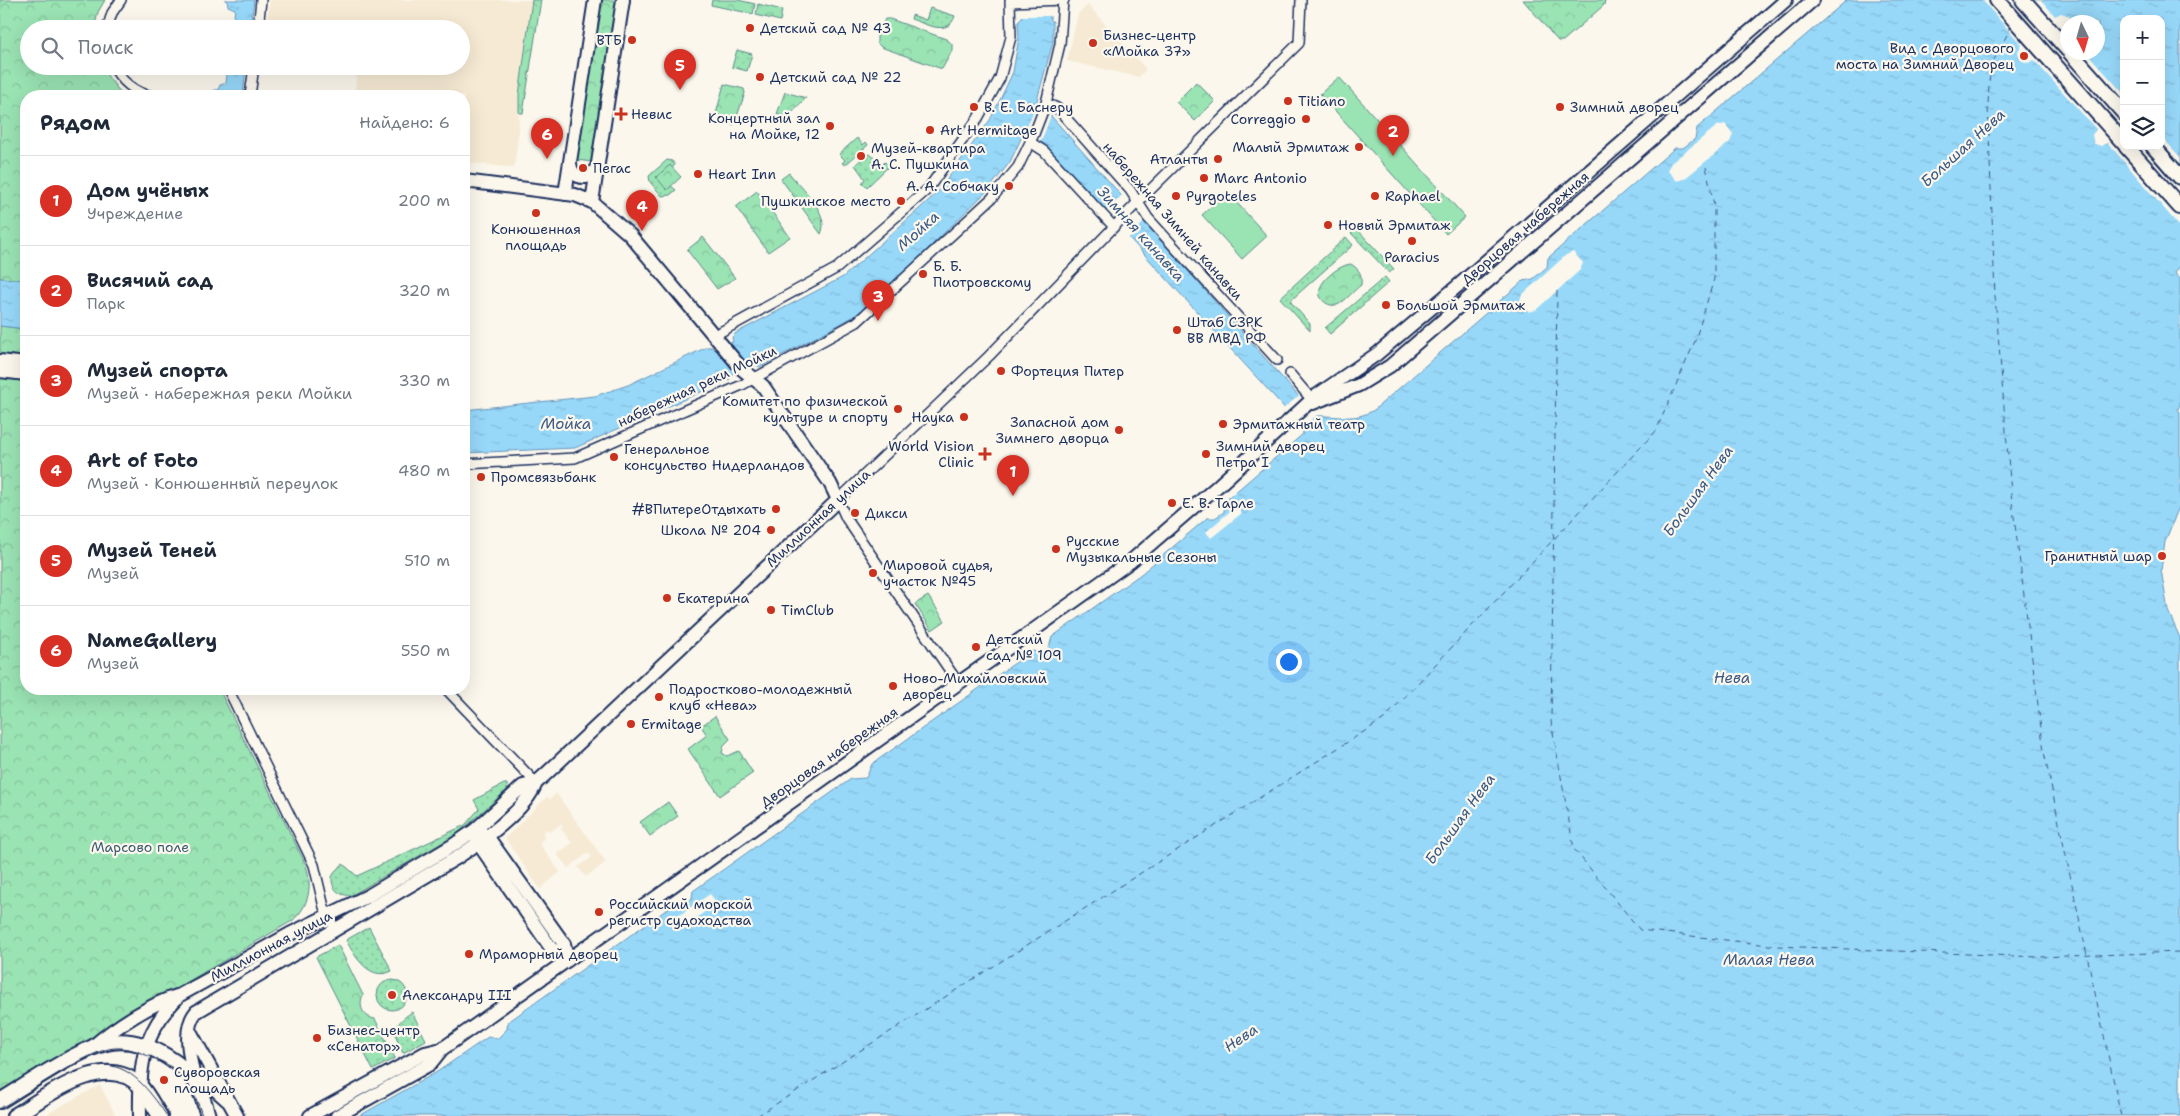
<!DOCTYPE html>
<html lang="ru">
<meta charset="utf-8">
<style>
:root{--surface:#fff;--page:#f2f2f3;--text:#1f2937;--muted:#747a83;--line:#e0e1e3;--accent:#d93025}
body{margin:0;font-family:"Shantell Sans",sans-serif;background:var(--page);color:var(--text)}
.controls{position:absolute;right:15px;top:15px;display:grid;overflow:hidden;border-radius:10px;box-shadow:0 5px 20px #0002}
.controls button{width:45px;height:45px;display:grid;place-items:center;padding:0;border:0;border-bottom:1px solid var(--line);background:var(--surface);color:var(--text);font:25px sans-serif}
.compass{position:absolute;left:2060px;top:15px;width:45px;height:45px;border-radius:50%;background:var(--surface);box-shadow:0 5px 20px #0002;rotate:175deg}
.you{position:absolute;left:1288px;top:661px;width:18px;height:18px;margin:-12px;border:4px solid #fff;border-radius:50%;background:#1a73e8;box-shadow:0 0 0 8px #1a73e833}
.badge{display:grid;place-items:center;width:32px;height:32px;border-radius:50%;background:var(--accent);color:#fff;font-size:16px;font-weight:700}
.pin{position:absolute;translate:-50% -41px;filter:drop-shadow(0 1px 2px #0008)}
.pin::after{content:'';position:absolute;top:26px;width:18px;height:15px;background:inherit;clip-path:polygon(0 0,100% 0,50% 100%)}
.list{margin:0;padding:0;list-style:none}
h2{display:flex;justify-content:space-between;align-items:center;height:65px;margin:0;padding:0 20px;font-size:21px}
h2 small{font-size:16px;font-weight:400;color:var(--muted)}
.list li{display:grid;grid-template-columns:32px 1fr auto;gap:15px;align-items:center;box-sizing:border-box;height:90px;padding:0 20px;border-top:1px solid var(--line)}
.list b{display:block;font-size:19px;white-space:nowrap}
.list p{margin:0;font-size:16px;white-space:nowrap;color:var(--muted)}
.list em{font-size:16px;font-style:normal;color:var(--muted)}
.icon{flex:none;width:28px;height:28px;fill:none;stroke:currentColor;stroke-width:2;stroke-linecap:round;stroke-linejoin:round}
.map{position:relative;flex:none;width:2180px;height:1116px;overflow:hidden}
.search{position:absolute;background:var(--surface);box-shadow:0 5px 20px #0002;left:20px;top:20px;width:450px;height:55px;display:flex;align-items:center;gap:12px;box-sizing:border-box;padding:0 18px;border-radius:28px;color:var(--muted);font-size:19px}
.panel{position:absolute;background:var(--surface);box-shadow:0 5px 20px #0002;left:20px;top:90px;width:450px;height:605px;border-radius:20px}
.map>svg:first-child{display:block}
.built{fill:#f6ead4}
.grass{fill:url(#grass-dots);stroke:#5a8988}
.forest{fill:url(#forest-crowns);stroke:#5a8988}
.garden{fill:#9ae3b3;stroke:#5a8988}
.water{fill:url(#water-ripples);stroke:#6594bb;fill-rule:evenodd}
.pier{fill:#fbf7ec}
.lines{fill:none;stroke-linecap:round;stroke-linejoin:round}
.ferry{stroke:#3a5985;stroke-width:1;stroke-dasharray:6 5;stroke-linecap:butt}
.street-casing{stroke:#1b2f5e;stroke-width:12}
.secondary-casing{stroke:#1b2f5e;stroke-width:16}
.primary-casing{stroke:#1b2f5e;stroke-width:18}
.street{stroke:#fbf7ec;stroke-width:9}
.secondary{stroke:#fbf7ec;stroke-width:12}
.primary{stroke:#fbf7ec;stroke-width:14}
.tram{stroke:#1b2f5e;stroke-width:1}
.poi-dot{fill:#c8321e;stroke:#fbf7ec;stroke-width:2}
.labels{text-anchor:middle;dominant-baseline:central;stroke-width:4.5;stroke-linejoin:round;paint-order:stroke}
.poi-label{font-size:14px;fill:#1b2f5e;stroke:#fbf7ec;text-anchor:start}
.street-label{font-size:14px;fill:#1b2f5e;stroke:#fbf7ec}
.park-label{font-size:14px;fill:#3b5c73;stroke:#fbf7ec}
.water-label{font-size:15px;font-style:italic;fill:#3a5985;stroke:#fbf7ec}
</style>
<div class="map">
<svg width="2180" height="1116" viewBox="0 0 2180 1116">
<defs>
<pattern id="grass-dots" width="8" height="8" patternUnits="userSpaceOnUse" patternTransform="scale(1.25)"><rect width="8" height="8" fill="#9ae3b3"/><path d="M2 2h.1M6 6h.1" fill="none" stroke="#84c39c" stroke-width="1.8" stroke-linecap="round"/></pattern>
<pattern id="forest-crowns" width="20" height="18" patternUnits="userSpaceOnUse" patternTransform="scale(1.25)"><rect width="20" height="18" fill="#9ae3b3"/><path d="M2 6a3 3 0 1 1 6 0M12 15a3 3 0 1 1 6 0" fill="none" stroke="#84c39c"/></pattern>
<pattern id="water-ripples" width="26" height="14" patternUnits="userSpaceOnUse" patternTransform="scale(1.25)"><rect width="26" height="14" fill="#97d8f9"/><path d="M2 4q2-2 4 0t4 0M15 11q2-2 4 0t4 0" fill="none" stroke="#82bad8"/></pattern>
</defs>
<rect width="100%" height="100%" fill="#fbf7ec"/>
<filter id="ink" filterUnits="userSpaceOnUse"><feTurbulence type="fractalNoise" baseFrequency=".02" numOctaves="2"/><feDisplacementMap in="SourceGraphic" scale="10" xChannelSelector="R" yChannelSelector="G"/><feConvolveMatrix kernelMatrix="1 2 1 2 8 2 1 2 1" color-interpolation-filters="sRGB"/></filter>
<g filter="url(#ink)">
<!-- built -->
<path class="built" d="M270 0H532L518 94 519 129 514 168 464 162V96H354L358 66H461V29H266Z
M1088 5 1146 69 1139 77 1067 61 1078 14Z
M556 793 606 862 586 877 578 867 592 857 588 853 568 868 557 854 572 843 561 829 563 827 561 824 550 832 548 829 542 833 545 837 539 843 560 872 540 889 505 838 547 797 550 799Z
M100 1085 116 1116H44L70 1101Z"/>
<!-- grass -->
<path class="grass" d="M930 8 955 16C948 37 926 24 911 19L912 15 926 20Z
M737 50 752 54 747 71 732 67Z
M857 138 863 145 866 142 868 145 845 165 842 163 845 160 839 154Z
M870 154 882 165 885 162 889 166 867 187 862 183 865 179 855 165 866 155Z
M667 160 672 161 675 165 672 168 670 165 667 189 671 186 676 190 670 195 662 196 650 182 649 176Z
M1356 228 1394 269 1389 273 1351 233Z
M1346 237 1353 245 1290 301 1310 324V331L1280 298Z
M1385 277 1389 282 1330 334 1325 328Z
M504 784H507V790L457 834 352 895C340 897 331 889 332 877L336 870 343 864 357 876 465 825 479 809 474 800Z
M369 927 392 971C370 982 355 957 346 940Z
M377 995a15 15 0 1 1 30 0a15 15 0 1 1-30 0Z
M412 1012 426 1040 403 1053C393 1032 391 1026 412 1012Z"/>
<!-- forest -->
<path class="forest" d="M0 0H105L98 12 94 29H29V66H100L123 96H26V280L0 278Z
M532 0H541L523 113H519V95Z
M601 0H617L592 162 577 160Z
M712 0H738L755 4 753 14 711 5Z
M1523 0H1605L1604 5 1563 41H1558Z
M758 4 782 10 780 21 756 15Z
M885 19H890L946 39 952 44V51L942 69 881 47 877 43V36Z
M1196 82 1215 101 1195 121 1176 102Z
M724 84 744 89 745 93 734 125 720 120 721 116 716 114Z
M785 92 806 98 787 118 777 114Z
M670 165 681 177 667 190 656 177Z
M789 173C801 188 831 213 821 234L781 179Z
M757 191 790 237 768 252 736 207Z
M703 237 735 278 717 289 687 250Z
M1351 264C1360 270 1362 274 1361 285 1354 290 1345 302 1337 305 1333 306 1329 305 1326 303 1306 290 1337 265 1351 264Z
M0 326 26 329V357L0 354Z
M0 378 26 381V689H219L305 863C313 884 310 906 292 921L0 1091Z
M928 596 945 621 932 630 915 604Z
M715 716 730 739 724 745 722 753 727 756 739 751 753 773 720 796 688 749 707 735 701 726Z
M668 802 678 816 650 836 640 822Z
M338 945 363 995C358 1006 363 1017 375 1019L395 1058 373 1070 316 957Z"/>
<!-- garden -->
<path class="garden" d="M1339 77 1465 217 1446 234 1320 94Z
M1227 192 1267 236 1242 259 1202 215Z"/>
<!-- water -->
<path class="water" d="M225 0H254L250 29H232L235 9 228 6 227 0Z
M1022 0H1050V18L1053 22V42L1037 100 1316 416C1337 415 1354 422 1374 410L1523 281 1533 279 1547 267 1548 258 1675 148H1683L1695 139 1697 128 1847 0H2180V266L2175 273 2180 279V405L2178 409 2180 412V504L2165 542 2161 570 2168 611 2180 638V1116H359L437 1072 488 1037 498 1038 507 1029 508 1022 673 905 683 907 692 898 693 891 851 779 866 778 872 764 1032 651 1043 653 1049 648 1052 637 1141 574 1207 518H1215L1224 512 1225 501 1303 434 1302 427 1027 126 1010 162 988 190 883 293 855 316 760 367 751 363 733 372 730 379 575 448 464 453V410L595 396 628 385 707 347H712L715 350 733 342 732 337 736 333 843 277 937 193 990 120 1000 100 1013 72 1019 37 1018 22 1022 18ZM2056 16H2070V22H2098V52H2068L2067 30 2033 60H2020L2022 46ZM2124 19H2161V146H2124V129L2107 144H2094L2095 130 2124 105Z
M228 66H246L243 96H213L214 90H218L220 85 226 83Z
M0 278 26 280V329L0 326Z"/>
<!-- pier -->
<path class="pier" d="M1021 0H1051V16H1021Z
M1982 0H2041L2055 16 2061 13 2070 16V22H2068L2066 17 2056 19 2024 47 2021 58 2024 59 2033 57 2068 25V52L2087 53 2124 94V108L2098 131 2096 142 2107 141 2124 127V146H2161V136L2180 157V227L2108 143 2102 146 2094 144 2092 135 2096 129 2034 60 2028 63 2020 60 2018 51 2022 45Z
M1038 100 1051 115 1041 142 1027 127Z
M1725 124 1733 134 1730 142 1684 179 1677 181 1667 170 1671 163 1717 126Z
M1122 195 1145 221 1128 239 1105 213Z
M1573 252 1583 263 1580 270 1536 310 1529 312 1519 302 1522 295 1566 255Z
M1301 394 1317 415 1302 427 1283 409Z
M1236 506 1242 513 1211 538 1206 532Z
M710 894 717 903 678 931 671 921Z"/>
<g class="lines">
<!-- ferry -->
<path class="ferry" d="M2012 25 1994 60 1989 81 1988 106 1995 296 2011 493 2044 752 2121 1116
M1557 291 1551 721 1574 849 1640 930 1777 946 2039 957 2180 952
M757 1116 1384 719 1656 431 1695 341 1714 279V205L1705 162"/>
<!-- street casing -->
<g class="street-casing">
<path id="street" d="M1010 2 1064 0
M107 29 112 13 121 0
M258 29 261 0
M113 66C121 81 135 93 152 96
M250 96 254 66
M1046 103 1057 108 1130 190 1148 218 1277 360
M1030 142 1044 151 1114 227
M715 335 837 268 928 189 978 118 1000 78 1011 37 1010 0
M1290 374 1312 400
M464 464 575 458 742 385 857 322 992 198 1018 167 1034 134 1046 103 1060 44 1063 0
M959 684 846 518 838 500 989 356 1139 201 1299 43 1301 0
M228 689 314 865 324 907 335 929
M446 689 536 783"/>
</g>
<!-- secondary casing -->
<g class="secondary-casing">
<path id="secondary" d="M570 163C571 177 583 180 593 174L598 165
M565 194 595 0
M592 202 623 0
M0 361 26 364
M0 371 26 374
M1313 403 1359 385 1390 366 1813 0
M480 832 487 836 564 944 568 960
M476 835 478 843 551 948 568 960
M191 1033 237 1116
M92 1047C114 1028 151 1003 180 995L290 934 368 896 452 846 475 830 523 786 536 783 547 773 838 500 830 483 763 386 742 369 630 235 592 202 575 195 464 181
M228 1101 209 1084 194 1077C190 1058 182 1029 196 1012L458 857C483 840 525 811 536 783
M140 1116C139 1067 142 1033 178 997
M310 1116 425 1053 442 1049
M337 1116 430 1064 442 1049 1131 561 1219 485 1316 396 1377 354 1460 284 1786 0"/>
</g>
<!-- primary casing -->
<g class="primary-casing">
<path id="primary" d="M1997 0 2124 143
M2023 0 2068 50
M2070 52 2124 113
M2126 146 2180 207
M2153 146 2180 177
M0 1101C27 1085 82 1046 111 1042 130 1039 150 1046 166 1056 194 1073 200 1085 208 1116
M14 1116C47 1097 105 1049 141 1087 148 1095 154 1107 160 1116"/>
</g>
<!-- street -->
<use href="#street" class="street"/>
<!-- secondary -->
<use href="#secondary" class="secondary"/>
<!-- primary -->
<use href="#primary" class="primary"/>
<!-- tram -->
<path class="tram" d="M72 1075C118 1048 143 1081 167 1116
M0 1108C27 1095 89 1049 115 1048 129 1047 143 1054 156 1059 182 1069 195 1090 202 1116"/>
</g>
</g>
<!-- markers -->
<g class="poi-dot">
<circle cx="750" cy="28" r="5"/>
<circle cx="632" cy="40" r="5"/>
<circle cx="1093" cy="43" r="5"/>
<circle cx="2024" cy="56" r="5"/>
<circle cx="760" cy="77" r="5"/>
<circle cx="1288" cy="101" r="5"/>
<circle cx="974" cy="107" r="5"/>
<circle cx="1560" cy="107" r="5"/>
<path d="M618.5 106.5h5v5h5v5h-5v5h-5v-5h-5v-5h5z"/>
<circle cx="1306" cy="119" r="5"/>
<circle cx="830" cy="126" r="5"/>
<circle cx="930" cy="130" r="5"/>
<circle cx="1359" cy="147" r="5"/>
<circle cx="861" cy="156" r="5"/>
<circle cx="1218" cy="159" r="5"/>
<circle cx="583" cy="168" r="5"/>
<circle cx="698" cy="174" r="5"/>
<circle cx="1204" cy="178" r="5"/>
<circle cx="1009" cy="186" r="5"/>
<circle cx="1176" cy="196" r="5"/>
<circle cx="1375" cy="196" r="5"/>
<circle cx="901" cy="201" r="5"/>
<circle cx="536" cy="213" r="5"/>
<circle cx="1328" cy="225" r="5"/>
<circle cx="1412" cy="241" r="5"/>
<circle cx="923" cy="274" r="5"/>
<circle cx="1386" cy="305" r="5"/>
<circle cx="1177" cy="330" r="5"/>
<circle cx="1001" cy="371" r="5"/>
<circle cx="898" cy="409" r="5"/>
<circle cx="964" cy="417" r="5"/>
<circle cx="1223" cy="424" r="5"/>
<circle cx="1119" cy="430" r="5"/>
<path d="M982.5 446.5h5v5h5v5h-5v5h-5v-5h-5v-5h5z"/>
<circle cx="1206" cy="454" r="5"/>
<circle cx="614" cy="457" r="5"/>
<circle cx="481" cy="477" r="5"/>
<circle cx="1172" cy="503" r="5"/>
<circle cx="776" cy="509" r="5"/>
<circle cx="855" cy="513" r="5"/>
<circle cx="771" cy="530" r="5"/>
<circle cx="1056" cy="549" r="5"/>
<circle cx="2162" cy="556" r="5"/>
<circle cx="873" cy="573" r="5"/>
<circle cx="667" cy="598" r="5"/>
<circle cx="771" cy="610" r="5"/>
<circle cx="976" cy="647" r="5"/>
<circle cx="893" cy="686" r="5"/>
<circle cx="659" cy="697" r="5"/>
<circle cx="631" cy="724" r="5"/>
<circle cx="599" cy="912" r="5"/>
<circle cx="469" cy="954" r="5"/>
<circle cx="392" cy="995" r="5"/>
<circle cx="317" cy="1038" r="5"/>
<circle cx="164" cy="1080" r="5"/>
</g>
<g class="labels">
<!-- poi labels -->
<g class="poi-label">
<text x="760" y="28">Детский сад № 43</text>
<text x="1103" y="35">Бизнес-центр<tspan x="1103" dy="16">«Мойка 37»</tspan></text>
<text x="622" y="40" text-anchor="end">ВТБ</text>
<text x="2014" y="48" text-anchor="end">Вид с Дворцового<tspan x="2014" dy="16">моста на Зимний Дворец</tspan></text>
<text x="770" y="77">Детский сад № 22</text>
<text x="1298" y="101">Titiano</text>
<text x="984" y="107">В. Е. Баснеру</text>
<text x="1570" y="107">Зимний дворец</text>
<text x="631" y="114">Невис</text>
<text x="820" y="118" text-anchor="end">Концертный зал<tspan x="820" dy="16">на Мойке, 12</tspan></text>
<text x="1296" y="119" text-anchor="end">Correggio</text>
<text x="940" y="130">Art Hermitage</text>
<text x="1349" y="147" text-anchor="end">Малый Эрмитаж</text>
<text x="871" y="148">Музей-квартира<tspan x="871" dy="16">А. С. Пушкина</tspan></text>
<text x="1208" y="159" text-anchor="end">Атланты</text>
<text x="593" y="168">Пегас</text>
<text x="708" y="174">Heart Inn</text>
<text x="1214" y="178">Marc Antonio</text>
<text x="999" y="186" text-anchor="end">А. А. Собчаку</text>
<text x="1186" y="196">Pyrgoteles</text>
<text x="1385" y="196">Raphael</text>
<text x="891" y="201" text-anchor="end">Пушкинское место</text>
<text x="1338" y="225">Новый Эрмитаж</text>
<text x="536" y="229" text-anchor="middle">Конюшенная<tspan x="536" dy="16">площадь</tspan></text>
<text x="1412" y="257" text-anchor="middle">Paracius</text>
<text x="933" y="266">Б. Б.<tspan x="933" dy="16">Пиотровскому</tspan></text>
<text x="1396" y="305">Большой Эрмитаж</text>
<text x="1187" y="322">Штаб СЗРК<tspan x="1187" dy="16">ВВ МВД РФ</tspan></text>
<text x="1011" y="371">Фортеция Питер</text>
<text x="888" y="401" text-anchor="end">Комитет по физической<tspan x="888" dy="16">культуре и спорту</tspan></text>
<text x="954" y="417" text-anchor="end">Наука</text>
<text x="1109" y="422" text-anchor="end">Запасной дом<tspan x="1109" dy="16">Зимнего дворца</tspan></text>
<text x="1233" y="424">Эрмитажный театр</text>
<text x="974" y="446" text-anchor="end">World Vision<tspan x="974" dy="16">Clinic</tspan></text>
<text x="1216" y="446">Зимний дворец<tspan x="1216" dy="16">Петра I</tspan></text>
<text x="624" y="449">Генеральное<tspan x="624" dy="16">консульство Нидерландов</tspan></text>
<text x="491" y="477">Промсвязьбанк</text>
<text x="1182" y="503">Е. В. Тарле</text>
<text x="766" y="509" text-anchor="end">#ВПитереОтдыхать</text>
<text x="865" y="513">Дикси</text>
<text x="761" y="530" text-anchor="end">Школа № 204</text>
<text x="1066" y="541">Русские<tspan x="1066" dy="16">Музыкальные Сезоны</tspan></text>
<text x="2152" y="556" text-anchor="end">Гранитный шар</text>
<text x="883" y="565">Мировой судья,<tspan x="883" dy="16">участок №45</tspan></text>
<text x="677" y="598">Екатерина</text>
<text x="781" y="610">TimClub</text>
<text x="986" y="639">Детский<tspan x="986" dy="16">сад № 109</tspan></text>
<text x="903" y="678">Ново-Михайловский<tspan x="903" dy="16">дворец</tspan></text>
<text x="669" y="689">Подростково-молодежный<tspan x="669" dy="16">клуб «Нева»</tspan></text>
<text x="641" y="724">Ermitage</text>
<text x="609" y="904">Российский морской<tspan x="609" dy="16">регистр судоходства</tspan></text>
<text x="479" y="954">Мраморный дворец</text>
<text x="402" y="995">Александру III</text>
<text x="327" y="1030">Бизнес-центр<tspan x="327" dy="16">«Сенатор»</tspan></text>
<text x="174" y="1072">Суворовская<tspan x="174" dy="16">площадь</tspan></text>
</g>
<!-- street labels -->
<g class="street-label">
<text transform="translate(1173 221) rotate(49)">набережная Зимней канавки</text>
<text transform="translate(1525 228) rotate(-41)">Дворцовая набережная</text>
<text transform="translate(697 386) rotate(-25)">набережная реки Мойки</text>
<text transform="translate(818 518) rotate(-43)">Миллионная улица</text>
<text transform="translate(829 757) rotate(-35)">Дворцовая набережная</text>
<text transform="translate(271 946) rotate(-28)">Миллионная улица</text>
</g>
<!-- park labels -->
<g class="park-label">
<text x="140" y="847">Марсово поле</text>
</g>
<!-- water labels -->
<g class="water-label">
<text transform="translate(1963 148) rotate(-42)">Большая Нева</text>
<text transform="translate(918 231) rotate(-42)">Мойка</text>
<text transform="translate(1141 234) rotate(48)">Зимняя канавка</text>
<text x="566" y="424">Мойка</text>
<text transform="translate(1698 491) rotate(-54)">Большая Нева</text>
<text x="1732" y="678">Нева</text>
<text transform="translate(1460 819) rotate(-54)">Большая Нева</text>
<text x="1769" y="960">Малая Нева</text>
<text transform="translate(1241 1038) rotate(-34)">Нева</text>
</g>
</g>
</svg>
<div class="controls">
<button>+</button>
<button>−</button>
<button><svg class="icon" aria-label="layers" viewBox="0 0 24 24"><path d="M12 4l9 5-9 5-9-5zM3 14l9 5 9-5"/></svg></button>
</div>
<svg class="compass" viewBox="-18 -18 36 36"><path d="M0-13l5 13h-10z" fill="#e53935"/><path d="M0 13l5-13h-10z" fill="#747a83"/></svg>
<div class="you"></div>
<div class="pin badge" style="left:1013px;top:496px">1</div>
<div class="pin badge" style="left:1393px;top:156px">2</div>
<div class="pin badge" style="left:878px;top:321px">3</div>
<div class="pin badge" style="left:642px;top:231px">4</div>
<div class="pin badge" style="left:680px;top:90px">5</div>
<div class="pin badge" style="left:547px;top:159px">6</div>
<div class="search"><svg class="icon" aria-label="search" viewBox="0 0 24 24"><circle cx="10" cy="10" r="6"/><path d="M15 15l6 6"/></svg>Поиск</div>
<section class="panel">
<h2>Рядом<small>Найдено: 6</small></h2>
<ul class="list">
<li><span class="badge">1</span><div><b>Дом учёных</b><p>Учреждение</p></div><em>200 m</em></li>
<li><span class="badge">2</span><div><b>Висячий сад</b><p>Парк</p></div><em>320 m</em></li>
<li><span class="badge">3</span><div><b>Музей спорта</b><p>Музей · набережная реки Мойки</p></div><em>330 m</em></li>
<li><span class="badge">4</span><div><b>Art of Foto</b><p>Музей · Конюшенный переулок</p></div><em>480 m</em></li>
<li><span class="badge">5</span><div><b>Музей Теней</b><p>Музей</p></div><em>510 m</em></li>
<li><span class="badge">6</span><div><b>NameGallery</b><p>Музей</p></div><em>550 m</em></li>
</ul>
</section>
</div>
